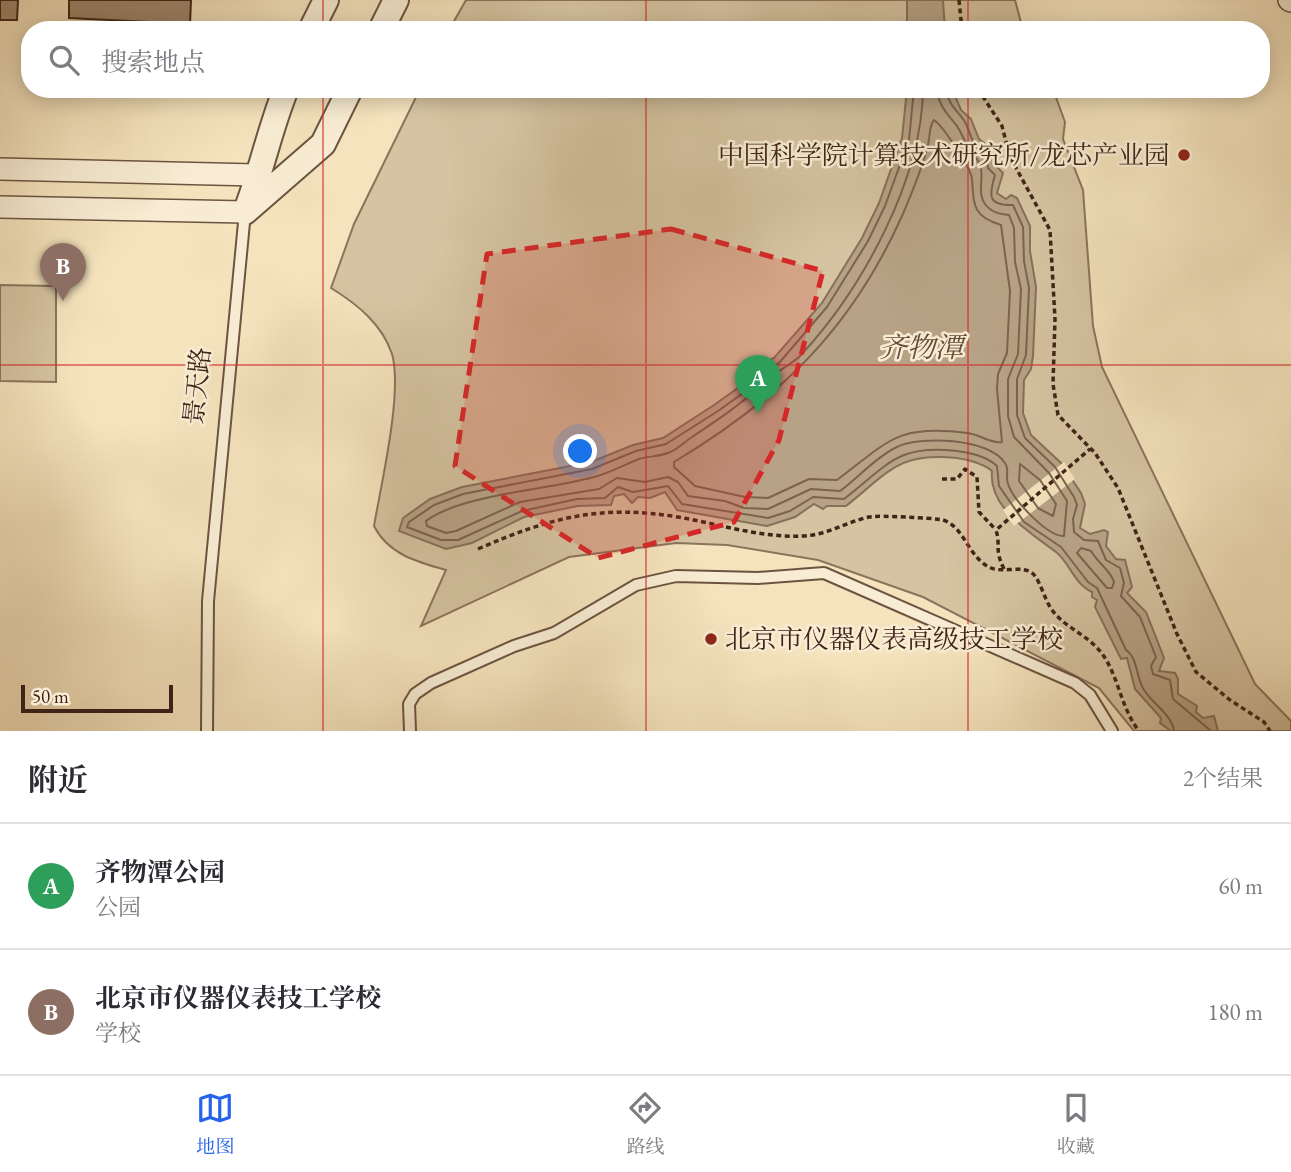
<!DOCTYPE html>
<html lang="zh">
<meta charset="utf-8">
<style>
:root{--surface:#fff;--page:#f7f7f7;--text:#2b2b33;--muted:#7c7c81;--line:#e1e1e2;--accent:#2563eb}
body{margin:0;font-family:"EB Garamond","Noto Serif SC",serif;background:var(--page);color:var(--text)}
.scale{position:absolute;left:21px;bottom:18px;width:152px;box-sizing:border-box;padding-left:7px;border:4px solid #402417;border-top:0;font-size:19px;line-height:24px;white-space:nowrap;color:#402417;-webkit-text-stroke:5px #f8edd4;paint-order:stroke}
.you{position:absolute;left:581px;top:452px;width:24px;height:24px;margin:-18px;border:5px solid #fff;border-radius:50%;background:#1a73e8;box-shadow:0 0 0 10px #1a73e833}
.badge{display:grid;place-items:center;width:46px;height:46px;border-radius:50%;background:var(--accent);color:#fff;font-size:23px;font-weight:700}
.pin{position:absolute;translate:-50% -58px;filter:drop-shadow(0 2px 4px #0008)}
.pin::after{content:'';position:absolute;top:37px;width:24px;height:21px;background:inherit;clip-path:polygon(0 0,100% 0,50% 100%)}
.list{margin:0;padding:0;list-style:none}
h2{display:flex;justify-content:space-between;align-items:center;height:91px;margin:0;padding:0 28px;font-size:30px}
h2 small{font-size:23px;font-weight:400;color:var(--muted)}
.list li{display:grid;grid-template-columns:46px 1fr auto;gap:21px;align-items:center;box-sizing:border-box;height:126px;padding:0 28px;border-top:2px solid var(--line)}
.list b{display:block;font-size:26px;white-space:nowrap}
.list p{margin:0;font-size:23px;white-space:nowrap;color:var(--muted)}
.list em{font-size:23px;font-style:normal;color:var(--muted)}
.icon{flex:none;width:38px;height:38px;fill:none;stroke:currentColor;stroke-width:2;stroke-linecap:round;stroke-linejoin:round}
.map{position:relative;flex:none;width:1291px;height:731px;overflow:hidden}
.search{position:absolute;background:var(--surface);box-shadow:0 4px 18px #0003;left:21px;right:21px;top:21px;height:77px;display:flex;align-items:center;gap:18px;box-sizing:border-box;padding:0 24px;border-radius:28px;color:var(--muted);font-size:26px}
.sheet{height:343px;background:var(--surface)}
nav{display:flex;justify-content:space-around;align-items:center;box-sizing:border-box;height:98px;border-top:2px solid var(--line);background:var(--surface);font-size:19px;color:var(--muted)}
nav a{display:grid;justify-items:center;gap:4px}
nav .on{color:var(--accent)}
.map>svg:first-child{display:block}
.green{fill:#d5c3a1;stroke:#8a745c;stroke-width:2}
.water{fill:#b7a285;stroke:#877059;stroke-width:2}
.pier{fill:#f4e3bd}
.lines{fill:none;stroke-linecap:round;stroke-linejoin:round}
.shore{stroke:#7c634e;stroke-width:2}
.building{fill:#9e876d;stroke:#402417;stroke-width:2}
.service-casing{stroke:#6d5440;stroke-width:14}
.minor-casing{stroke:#6d5440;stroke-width:24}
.tertiary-casing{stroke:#6d5440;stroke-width:28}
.path{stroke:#402417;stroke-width:3.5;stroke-dasharray:5 3.5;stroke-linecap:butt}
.service{stroke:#f8edd4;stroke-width:10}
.minor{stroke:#f8edd4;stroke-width:21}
.tertiary{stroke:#f8edd4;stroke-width:24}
.marked{fill:#d62828;fill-opacity:0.2;stroke:#d62828;stroke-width:5;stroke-dasharray:14 9;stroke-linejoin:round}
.grid{fill:none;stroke:#d62828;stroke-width:2;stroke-opacity:0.55}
.poi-dot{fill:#8f2418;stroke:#f8edd4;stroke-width:2.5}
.labels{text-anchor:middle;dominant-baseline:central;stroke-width:5;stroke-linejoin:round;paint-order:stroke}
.poi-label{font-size:26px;fill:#402417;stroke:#f8edd4;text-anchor:end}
.street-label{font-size:26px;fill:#402417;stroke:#f8edd4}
.water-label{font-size:28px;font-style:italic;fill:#644a38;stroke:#f8edd4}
</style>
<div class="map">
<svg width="1291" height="731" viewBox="0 0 1291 731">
<rect width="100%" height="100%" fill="#f4e3bd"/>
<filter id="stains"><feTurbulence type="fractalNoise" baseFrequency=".00286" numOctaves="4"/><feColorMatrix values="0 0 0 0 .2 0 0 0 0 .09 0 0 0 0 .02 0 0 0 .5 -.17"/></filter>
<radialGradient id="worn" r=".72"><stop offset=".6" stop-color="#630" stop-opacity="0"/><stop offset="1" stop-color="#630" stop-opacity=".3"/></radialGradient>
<!-- green -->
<path class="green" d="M466 0H1015L1023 30H449Z
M420 89H1047L1054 92 1065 122 1063 139 1083 190 1093 326 1102 367 1255 684 1291 721V731H1134L1099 688 923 597 818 560 727 545 676 543 569 557 421 626 446 570C417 562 388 554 374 526 381 485 403 392 392 354 382 324 357 304 331 288L354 224Z
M0 285 56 286V382L0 381Z"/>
<!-- water -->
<path class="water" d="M907 0H943L945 30H907Z
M907 89H952L961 110 971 119 979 139 994 151 995 165 1003 173 997 193 1006 199 1011 195 1017 198 1030 226V251L1036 287 1033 356 1031 369 1024 380 1023 413 1031 435 1061 463 1081 493 1085 504 1080 528 1090 534 1104 530 1108 532 1106 546 1116 559 1125 560 1132 587 1127 593 1146 612 1164 658 1159 671 1175 673 1178 679V694L1197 706 1196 712 1203 718 1214 716 1218 731H1171L1160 723 1161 718 1135 689 1127 658 1121 659 1095 607 1097 600 1092 597V592C1074 584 1070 563 1056 552 1031 533 988 508 992 471 983 463 969 460 957 458 898 452 889 472 846 506H827L823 509 814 504 795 517 767 526 677 510 665 492 650 498 638 497 632 503 624 494 614 496 611 505 578 506 524 517 472 543 446 549 399 531 403 518 430 499 462 487 591 462 633 445 663 438 714 405 742 385 762 364 774 358 822 303 862 238 879 203 902 138Z"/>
<!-- pier -->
<path class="pier" d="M1064 462 1075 479 1014 526 1003 510Z"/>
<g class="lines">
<!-- shore -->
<path class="shore" d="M914 89 909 140 885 206 868 241 827 307 779 363 766 370 746 391 718 411 666 444 636 451 592 469 463 494 434 505 409 522 407 527 441 540H458L522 511 577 499 605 498 618 487 633 492 668 486 682 504 768 518 790 511 813 497 844 499C888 465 897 444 957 451 971 453 986 456 997 466L999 486 1024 522 1061 547 1088 582 1097 588 1126 650C1138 658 1136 678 1144 690 1153 704 1172 715 1174 731
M923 89C922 180 862 289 801 355 791 365 777 371 767 380 743 403 719 419 692 437 684 442 678 449 670 452 660 457 648 456 639 459 624 465 610 473 594 477 548 490 462 494 426 521L427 526 446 533 456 531 520 502 599 489 617 478 645 482 668 477 678 482 688 496 725 501 744 508 768 509 811 489 840 491C859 477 875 458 895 448 919 435 989 438 1005 463 1010 470 1005 476 1008 484 1013 500 1048 537 1064 536L1067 501 1049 473 1014 437 1008 416V379L1018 354 1021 289 1015 262 1014 228 1009 215C999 214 991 212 985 204 975 191 988 173 976 158 965 145 964 137 957 126 948 115 938 105 937 89
M946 89C948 105 958 111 965 122 972 135 971 147 986 154L988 168 995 175C989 195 987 206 1013 205L1023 227 1024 261 1029 288 1026 355 1017 379V415L1025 438 1055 467 1074 497 1077 505 1073 519 1074 532 1084 540 1098 541 1106 560 1120 568 1124 583 1121 596 1140 617 1156 657 1151 666 1153 674 1170 680 1173 699 1211 731
M934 120C943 126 971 168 972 179 974 205 972 216 1001 225L1010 291 1007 353 998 374 997 389 1002 442C991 444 979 434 967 433 897 424 889 441 837 480L809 479 768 498 745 497 695 486 674 467V462C779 399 851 330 902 216 912 193 922 168 928 145 930 136 929 126 934 120Z
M1020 464 1040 480 1056 504 1053 516 1038 508 1019 481Z
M1081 548 1091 551C1097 562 1111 571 1114 582L1112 588H1107L1077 553Z"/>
</g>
<!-- building -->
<path class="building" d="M0 0H18L17 20H0Z
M69 0H191L190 24 69 18Z"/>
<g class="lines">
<!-- service casing -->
<g class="service-casing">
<path id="service" d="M207 731 208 601 245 212
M410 731 409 704 415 694 431 683 514 646 554 633 636 585 676 576 758 578 824 573 1075 683 1090 695 1112 731"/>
</g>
<!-- minor casing -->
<g class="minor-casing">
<path id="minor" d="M1289 0 1291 1
M0 169 259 175
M0 207 245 212"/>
</g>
<!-- tertiary casing -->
<g class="tertiary-casing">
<path id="tertiary" d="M311 30 326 0
M381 30 396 0
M247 208C262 169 270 128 286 89
M245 212 323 144 350 89"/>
</g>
<!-- path -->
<path class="path" d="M959 0 962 30
M978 89 1002 126 1010 157 1050 230 1055 319 1053 384 1058 415 1095 453 1118 488 1177 634 1196 672 1230 700 1264 722 1270 731
M942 479H957L965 469 977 477 979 512 996 530
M478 549C549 518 600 504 678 517 719 524 761 538 803 536 828 535 846 522 869 517 878 515 934 518 943 520 965 527 968 558 991 568 1003 573 1022 565 1032 573 1039 577 1045 601 1052 610 1066 629 1089 635 1103 655 1119 678 1121 708 1139 731
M1004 569C994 549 1001 547 996 530L1090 449"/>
<!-- service -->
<use href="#service" class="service"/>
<!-- minor -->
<use href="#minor" class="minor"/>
<!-- tertiary -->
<use href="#tertiary" class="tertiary"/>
</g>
<!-- marked area -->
<path class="marked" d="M671 229 823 271 779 440 734 522 598 558 455 466 487 254Z"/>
<!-- grid -->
<path class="grid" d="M323 0V30M646 0V30M968 0V30M323 89V731M646 89V731M968 89V731M0 365H1291"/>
<!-- markers -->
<g class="poi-dot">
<circle cx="1184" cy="155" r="7"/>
<circle cx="711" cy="639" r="7"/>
</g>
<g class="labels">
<!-- poi labels -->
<g class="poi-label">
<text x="1170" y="155">中国科学院计算技术研究所/龙芯产业园</text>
<text x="725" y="639" text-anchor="start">北京市仪器仪表高级技工学校</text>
</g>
<!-- street labels -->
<g class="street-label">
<text transform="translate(197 386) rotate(-84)">景天路</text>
</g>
<!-- water labels -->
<g class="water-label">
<text x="921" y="347">齐物潭</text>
</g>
</g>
<rect width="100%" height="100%" filter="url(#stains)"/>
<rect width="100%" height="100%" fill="url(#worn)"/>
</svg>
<div class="scale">50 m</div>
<div class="you"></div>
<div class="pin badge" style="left:758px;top:413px;background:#2e9e5b">A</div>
<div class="pin badge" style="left:63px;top:301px;background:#8d6e63">B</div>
<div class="search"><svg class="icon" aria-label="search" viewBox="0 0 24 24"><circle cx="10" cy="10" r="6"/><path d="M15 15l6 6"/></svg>搜索地点</div>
</div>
<section class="sheet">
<h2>附近<small>2个结果</small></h2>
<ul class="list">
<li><span class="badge" style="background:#2e9e5b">A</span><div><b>齐物潭公园</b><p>公园</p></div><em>60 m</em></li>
<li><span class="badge" style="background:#8d6e63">B</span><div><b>北京市仪器仪表技工学校</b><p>学校</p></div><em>180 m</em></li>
</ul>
</section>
<nav>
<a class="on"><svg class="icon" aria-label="map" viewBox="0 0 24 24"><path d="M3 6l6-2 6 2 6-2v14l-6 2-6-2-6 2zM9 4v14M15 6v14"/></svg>地图</a>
<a><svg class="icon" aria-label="directions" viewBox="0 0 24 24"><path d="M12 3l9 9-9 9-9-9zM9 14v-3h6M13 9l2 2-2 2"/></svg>路线</a>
<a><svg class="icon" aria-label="saved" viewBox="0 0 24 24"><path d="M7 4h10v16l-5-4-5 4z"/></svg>收藏</a>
</nav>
